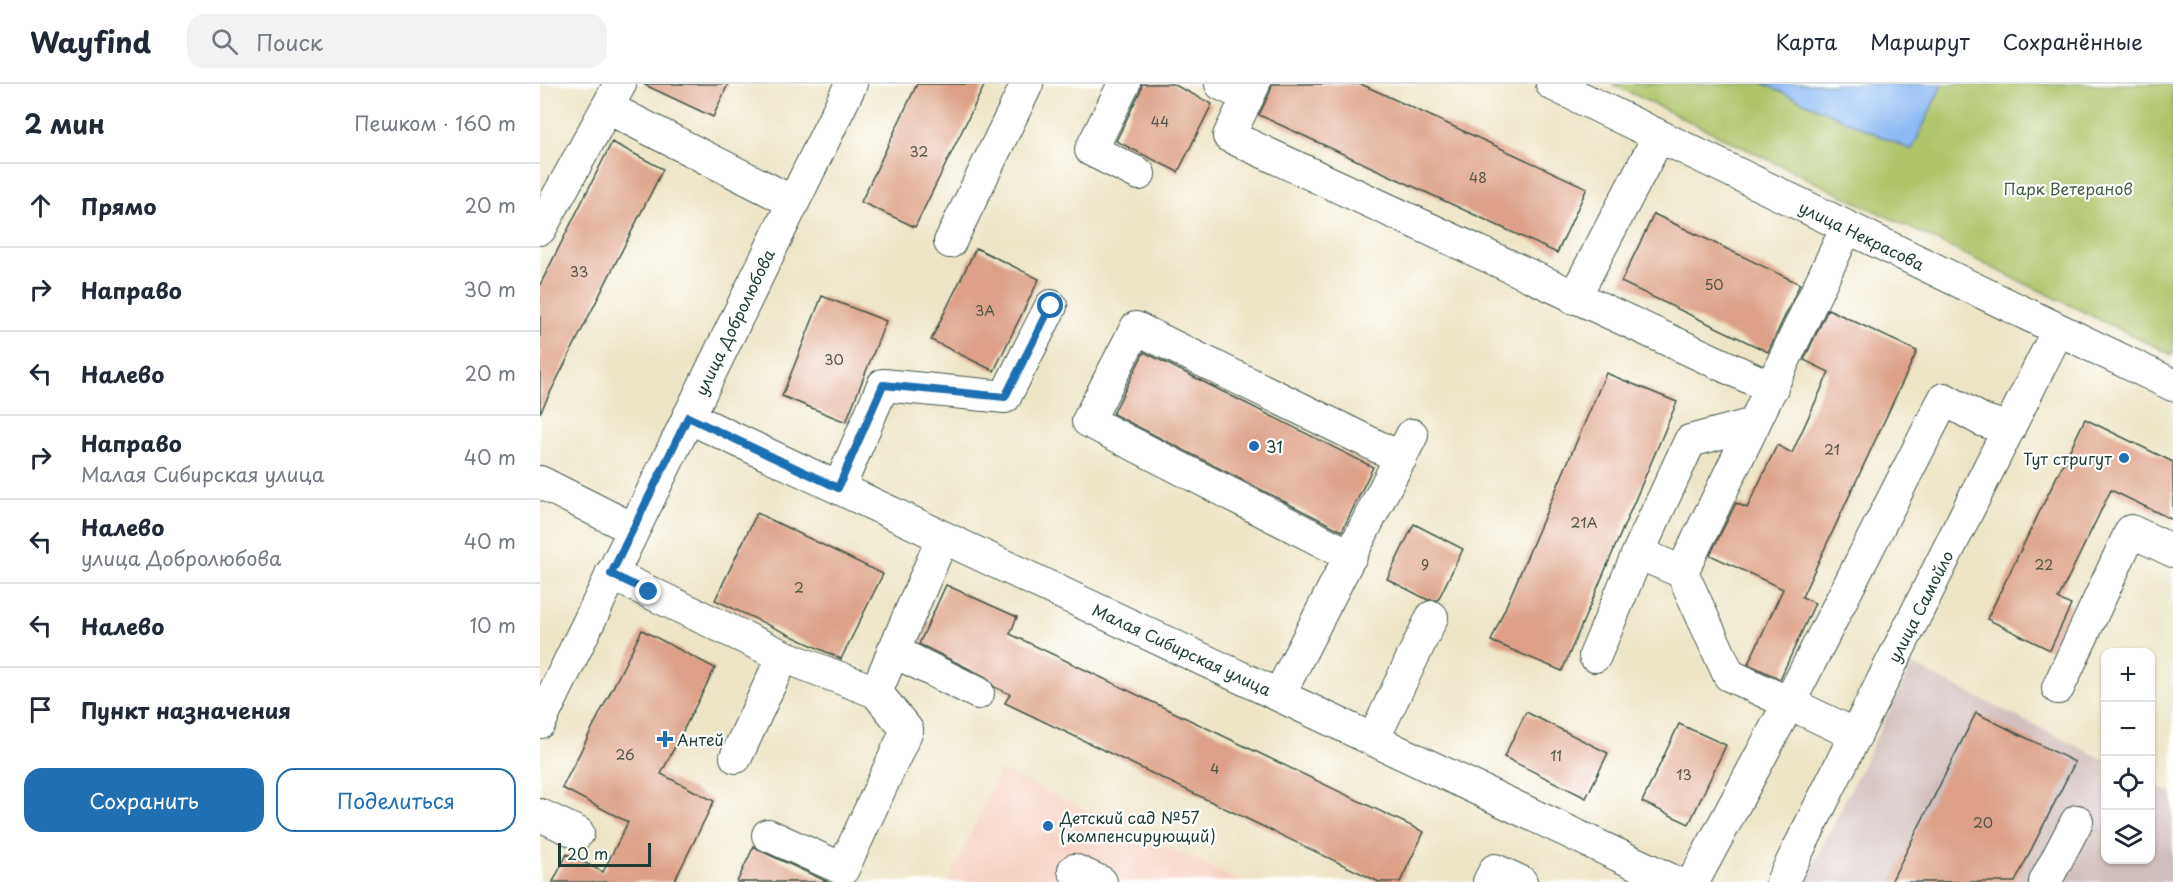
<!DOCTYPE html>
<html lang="ru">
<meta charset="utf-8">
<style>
:root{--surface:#fff;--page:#f2f2f3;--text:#1f2937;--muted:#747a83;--line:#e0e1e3;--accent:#1f6fb2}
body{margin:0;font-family:"Playpen Sans",sans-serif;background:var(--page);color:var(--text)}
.controls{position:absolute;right:18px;bottom:18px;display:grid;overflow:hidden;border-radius:12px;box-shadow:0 2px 4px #0004}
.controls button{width:54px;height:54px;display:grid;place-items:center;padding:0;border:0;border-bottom:2px solid var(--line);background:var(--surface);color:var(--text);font:30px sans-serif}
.scale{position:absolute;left:18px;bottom:15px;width:93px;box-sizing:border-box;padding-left:6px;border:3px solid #1f3d34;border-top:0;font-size:16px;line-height:21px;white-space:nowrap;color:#1f3d34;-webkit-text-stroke:4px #fff;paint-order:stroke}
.stop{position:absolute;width:18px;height:18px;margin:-14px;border:4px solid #1f6fb2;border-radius:50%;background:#fff}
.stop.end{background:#1f6fb2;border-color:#fff;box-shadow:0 2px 6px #0008}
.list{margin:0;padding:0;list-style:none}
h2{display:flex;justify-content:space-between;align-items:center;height:78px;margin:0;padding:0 24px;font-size:26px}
h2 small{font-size:20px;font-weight:400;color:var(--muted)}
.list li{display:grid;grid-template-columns:39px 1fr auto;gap:18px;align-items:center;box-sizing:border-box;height:84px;padding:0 24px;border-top:2px solid var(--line)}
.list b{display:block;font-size:22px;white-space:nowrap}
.list p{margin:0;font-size:20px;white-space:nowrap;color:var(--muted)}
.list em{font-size:20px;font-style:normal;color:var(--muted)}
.actions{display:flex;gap:12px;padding:18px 24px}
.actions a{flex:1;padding:14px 0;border:2px solid var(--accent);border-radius:18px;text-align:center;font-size:21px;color:var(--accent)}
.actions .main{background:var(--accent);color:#fff}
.icon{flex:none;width:33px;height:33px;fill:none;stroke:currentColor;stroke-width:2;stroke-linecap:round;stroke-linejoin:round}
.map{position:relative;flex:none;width:1633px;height:798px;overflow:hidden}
header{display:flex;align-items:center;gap:36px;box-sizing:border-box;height:84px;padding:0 30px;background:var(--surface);border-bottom:2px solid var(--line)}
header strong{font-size:28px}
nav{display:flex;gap:33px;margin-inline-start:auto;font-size:21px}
.search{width:420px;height:54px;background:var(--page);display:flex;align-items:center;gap:15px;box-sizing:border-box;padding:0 21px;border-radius:18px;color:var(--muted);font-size:22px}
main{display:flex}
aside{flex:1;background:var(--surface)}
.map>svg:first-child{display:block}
.built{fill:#f6d2c3}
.industrial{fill:#d1bfbd}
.green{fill:#b0c56a;stroke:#68814f;stroke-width:1.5}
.water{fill:#88b8f4;stroke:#547a94;stroke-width:1.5}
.building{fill:#dda086}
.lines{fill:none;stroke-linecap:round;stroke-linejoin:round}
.minor-casing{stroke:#3e564a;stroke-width:34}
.minor{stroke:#fff;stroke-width:32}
.route{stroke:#1f6fb2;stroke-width:8}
.poi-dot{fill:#1f6fb2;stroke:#fff;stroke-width:2}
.labels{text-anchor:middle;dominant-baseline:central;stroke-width:4.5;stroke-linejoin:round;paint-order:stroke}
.number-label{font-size:14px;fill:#4e5648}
.park-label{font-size:16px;fill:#435f42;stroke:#fff}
.street-label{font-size:16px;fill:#1f3d34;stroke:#fff}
.poi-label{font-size:16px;fill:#1f3d34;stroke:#fff;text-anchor:start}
</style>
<header>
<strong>Wayfind</strong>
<div class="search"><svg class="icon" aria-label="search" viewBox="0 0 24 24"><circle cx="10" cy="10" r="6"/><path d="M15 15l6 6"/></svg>Поиск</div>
<nav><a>Карта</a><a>Маршрут</a><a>Сохранённые</a></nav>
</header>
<main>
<aside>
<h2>2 мин<small>Пешком · 160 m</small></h2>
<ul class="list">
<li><svg class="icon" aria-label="ahead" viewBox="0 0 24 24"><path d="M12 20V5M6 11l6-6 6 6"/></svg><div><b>Прямо</b></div><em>20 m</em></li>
<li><svg class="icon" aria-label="right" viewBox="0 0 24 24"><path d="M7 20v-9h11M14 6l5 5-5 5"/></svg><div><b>Направо</b></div><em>30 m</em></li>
<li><svg class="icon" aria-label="left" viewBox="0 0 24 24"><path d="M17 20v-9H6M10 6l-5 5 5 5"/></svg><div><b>Налево</b></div><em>20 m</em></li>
<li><svg class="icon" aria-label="right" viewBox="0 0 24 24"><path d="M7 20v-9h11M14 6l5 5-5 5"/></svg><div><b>Направо</b><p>Малая Сибирская улица</p></div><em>40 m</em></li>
<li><svg class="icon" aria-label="left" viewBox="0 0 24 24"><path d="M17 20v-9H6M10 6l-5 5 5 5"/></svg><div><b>Налево</b><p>улица Добролюбова</p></div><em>40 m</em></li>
<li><svg class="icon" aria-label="left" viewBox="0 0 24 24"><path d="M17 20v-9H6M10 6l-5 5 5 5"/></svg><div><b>Налево</b></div><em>10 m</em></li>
<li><svg class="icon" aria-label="arrive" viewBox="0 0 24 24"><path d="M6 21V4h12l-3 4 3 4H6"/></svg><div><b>Пункт назначения</b></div></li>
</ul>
<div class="actions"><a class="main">Сохранить</a><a>Поделиться</a></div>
</aside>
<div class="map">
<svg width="1633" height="798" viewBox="0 0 1633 798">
<rect width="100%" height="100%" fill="#fff"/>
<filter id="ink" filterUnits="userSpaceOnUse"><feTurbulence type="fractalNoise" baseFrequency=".0167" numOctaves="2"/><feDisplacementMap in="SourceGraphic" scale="12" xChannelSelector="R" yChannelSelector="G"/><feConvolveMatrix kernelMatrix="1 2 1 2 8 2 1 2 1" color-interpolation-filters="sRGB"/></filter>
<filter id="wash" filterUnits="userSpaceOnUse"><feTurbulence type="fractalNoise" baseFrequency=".008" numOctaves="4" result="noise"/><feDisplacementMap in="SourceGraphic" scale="24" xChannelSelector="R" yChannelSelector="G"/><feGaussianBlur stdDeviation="1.35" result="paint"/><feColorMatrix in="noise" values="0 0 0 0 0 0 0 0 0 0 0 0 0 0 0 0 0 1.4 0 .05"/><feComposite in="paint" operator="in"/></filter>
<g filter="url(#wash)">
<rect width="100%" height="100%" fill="#eee5c8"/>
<!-- built -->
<path class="built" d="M460 686 702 798H408Z"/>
<!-- industrial -->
<path class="industrial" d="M1372 581 1565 676 1566 776H1610L1611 699 1633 710V798H1265Z"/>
<!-- green -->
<path class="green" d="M1072 0H1224L1372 66 1402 0H1633V271Z"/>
<!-- water -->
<path class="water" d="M1224 0H1402L1372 66Z"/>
<g id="blocks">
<!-- building -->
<path class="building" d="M103 0H188L173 33Z
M377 0H445L375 143 321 118Z
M602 0H633L672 20 638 88 576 57 600 8Z
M732 0H821L1047 104 1017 169 719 31 730 8Z
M72 58 123 85 0 329V201Z
M1114 130 1260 200 1228 268 1081 198Z
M436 164 499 195 454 287 391 256Z
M282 212 346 237 306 338 242 312Z
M1288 225 1377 267 1262 513 1275 519 1240 595 1208 580 1243 505 1170 471 1196 419 1207 424 1237 361 1252 369 1289 288 1264 276Z
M604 268 833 383 802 447 573 330Z
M1066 289 1137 318 1022 587 951 557Z
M1545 335 1633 378V436L1571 406 1518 515 1531 521 1510 566 1447 535Z
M217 429 343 490 301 575 175 516Z
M874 440 923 465 898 516H888L847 495Z
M406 501 477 533 470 550 884 748 860 798H839L465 619 470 610 454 603 446 593 379 560Z
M102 546 175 584 121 690 174 717 134 798H13L27 770 63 788 88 738 22 704Z
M986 628 1068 669 1046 714 964 673Z
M1436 629 1535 678 1475 798H1351Z
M1139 640 1186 661 1149 740 1102 718Z
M214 762 221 767 288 798H197Z"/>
</g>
</g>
<g filter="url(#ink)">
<use href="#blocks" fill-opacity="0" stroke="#3e564a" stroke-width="1.5"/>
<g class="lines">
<!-- minor casing -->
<g class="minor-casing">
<path id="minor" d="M584 0 551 66 599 90
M681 0 708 13
M714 0 689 52 1232 304
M1012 0 1633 301
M68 24 253 118
M0 145 80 0
M410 158 487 0
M1034 214 1119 52
M148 333 1135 798
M0 398 93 445
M299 404 343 301 465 313 511 222
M1098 469 1142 488 1189 591 1249 619 1153 798
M811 472 548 337 596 244 861 374
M1142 488 1214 340
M71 490 243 572
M353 567 438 609
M1055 572 1098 469 1150 357 1214 340 1307 143
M1518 604 1591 447 1633 467
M739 611 872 351
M0 638 311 0
M1316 651 1249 619 1404 315 1442 336 1469 345
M833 656 892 533
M196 673 243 572 336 608 403 453
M0 731 38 749
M228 751 303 785 367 646 336 608
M534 786 561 798
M949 798 955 786 981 798
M1242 798 1518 246
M1505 798 1537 737"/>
</g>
<!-- minor -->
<use href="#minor" class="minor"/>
</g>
</g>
<g class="lines" filter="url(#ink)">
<!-- route -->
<path class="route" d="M109 508 71 490 148 333 298 404 343 301 465 313 511 222"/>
</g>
<!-- markers -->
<g class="poi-dot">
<circle cx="714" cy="362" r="6"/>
<circle cx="1584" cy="374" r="6"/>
<path d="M122 646h6v6h6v6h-6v6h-6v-6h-6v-6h6z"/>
<circle cx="508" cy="742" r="6"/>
</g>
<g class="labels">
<!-- number labels -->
<g class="number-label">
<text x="620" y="37">44</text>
<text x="379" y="67">32</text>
<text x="938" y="93">48</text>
<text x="39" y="187">33</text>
<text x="1174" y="200">50</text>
<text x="445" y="226">3А</text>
<text x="294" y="275">30</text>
<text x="1292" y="365">21</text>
<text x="1044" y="438">21А</text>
<text x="885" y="480">9</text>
<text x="1504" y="480">22</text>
<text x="259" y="503">2</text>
<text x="85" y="670">26</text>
<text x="1016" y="671">11</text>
<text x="675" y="684">4</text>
<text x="1144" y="690">13</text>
<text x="1443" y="738">20</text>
</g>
<!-- park labels -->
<g class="park-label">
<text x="1528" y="104">Парк Ветеранов</text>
</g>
<!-- street labels -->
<g class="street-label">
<text transform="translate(1322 151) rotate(26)">улица Некрасова</text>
<text transform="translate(194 238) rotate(-64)">улица Добролюбова</text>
<text transform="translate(1380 522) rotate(-63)">улица Самойло</text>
<text transform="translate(642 565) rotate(25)">Малая Сибирская улица</text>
</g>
<!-- poi labels -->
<g class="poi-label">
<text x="726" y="362">31</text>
<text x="1572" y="374" text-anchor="end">Тут стригут</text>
<text x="137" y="655">Антей</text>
<text x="520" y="733">Детский сад №57<tspan x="520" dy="18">(компенсирующий)</tspan></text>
</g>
</g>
</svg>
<div class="controls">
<button>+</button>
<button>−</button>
<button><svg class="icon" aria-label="locate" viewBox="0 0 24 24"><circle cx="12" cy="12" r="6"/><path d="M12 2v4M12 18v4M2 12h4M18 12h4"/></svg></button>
<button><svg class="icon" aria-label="layers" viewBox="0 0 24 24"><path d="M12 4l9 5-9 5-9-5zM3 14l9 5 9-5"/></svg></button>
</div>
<div class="scale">20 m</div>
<div class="stop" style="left:511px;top:222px"></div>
<div class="stop end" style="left:109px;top:508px"></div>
</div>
</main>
